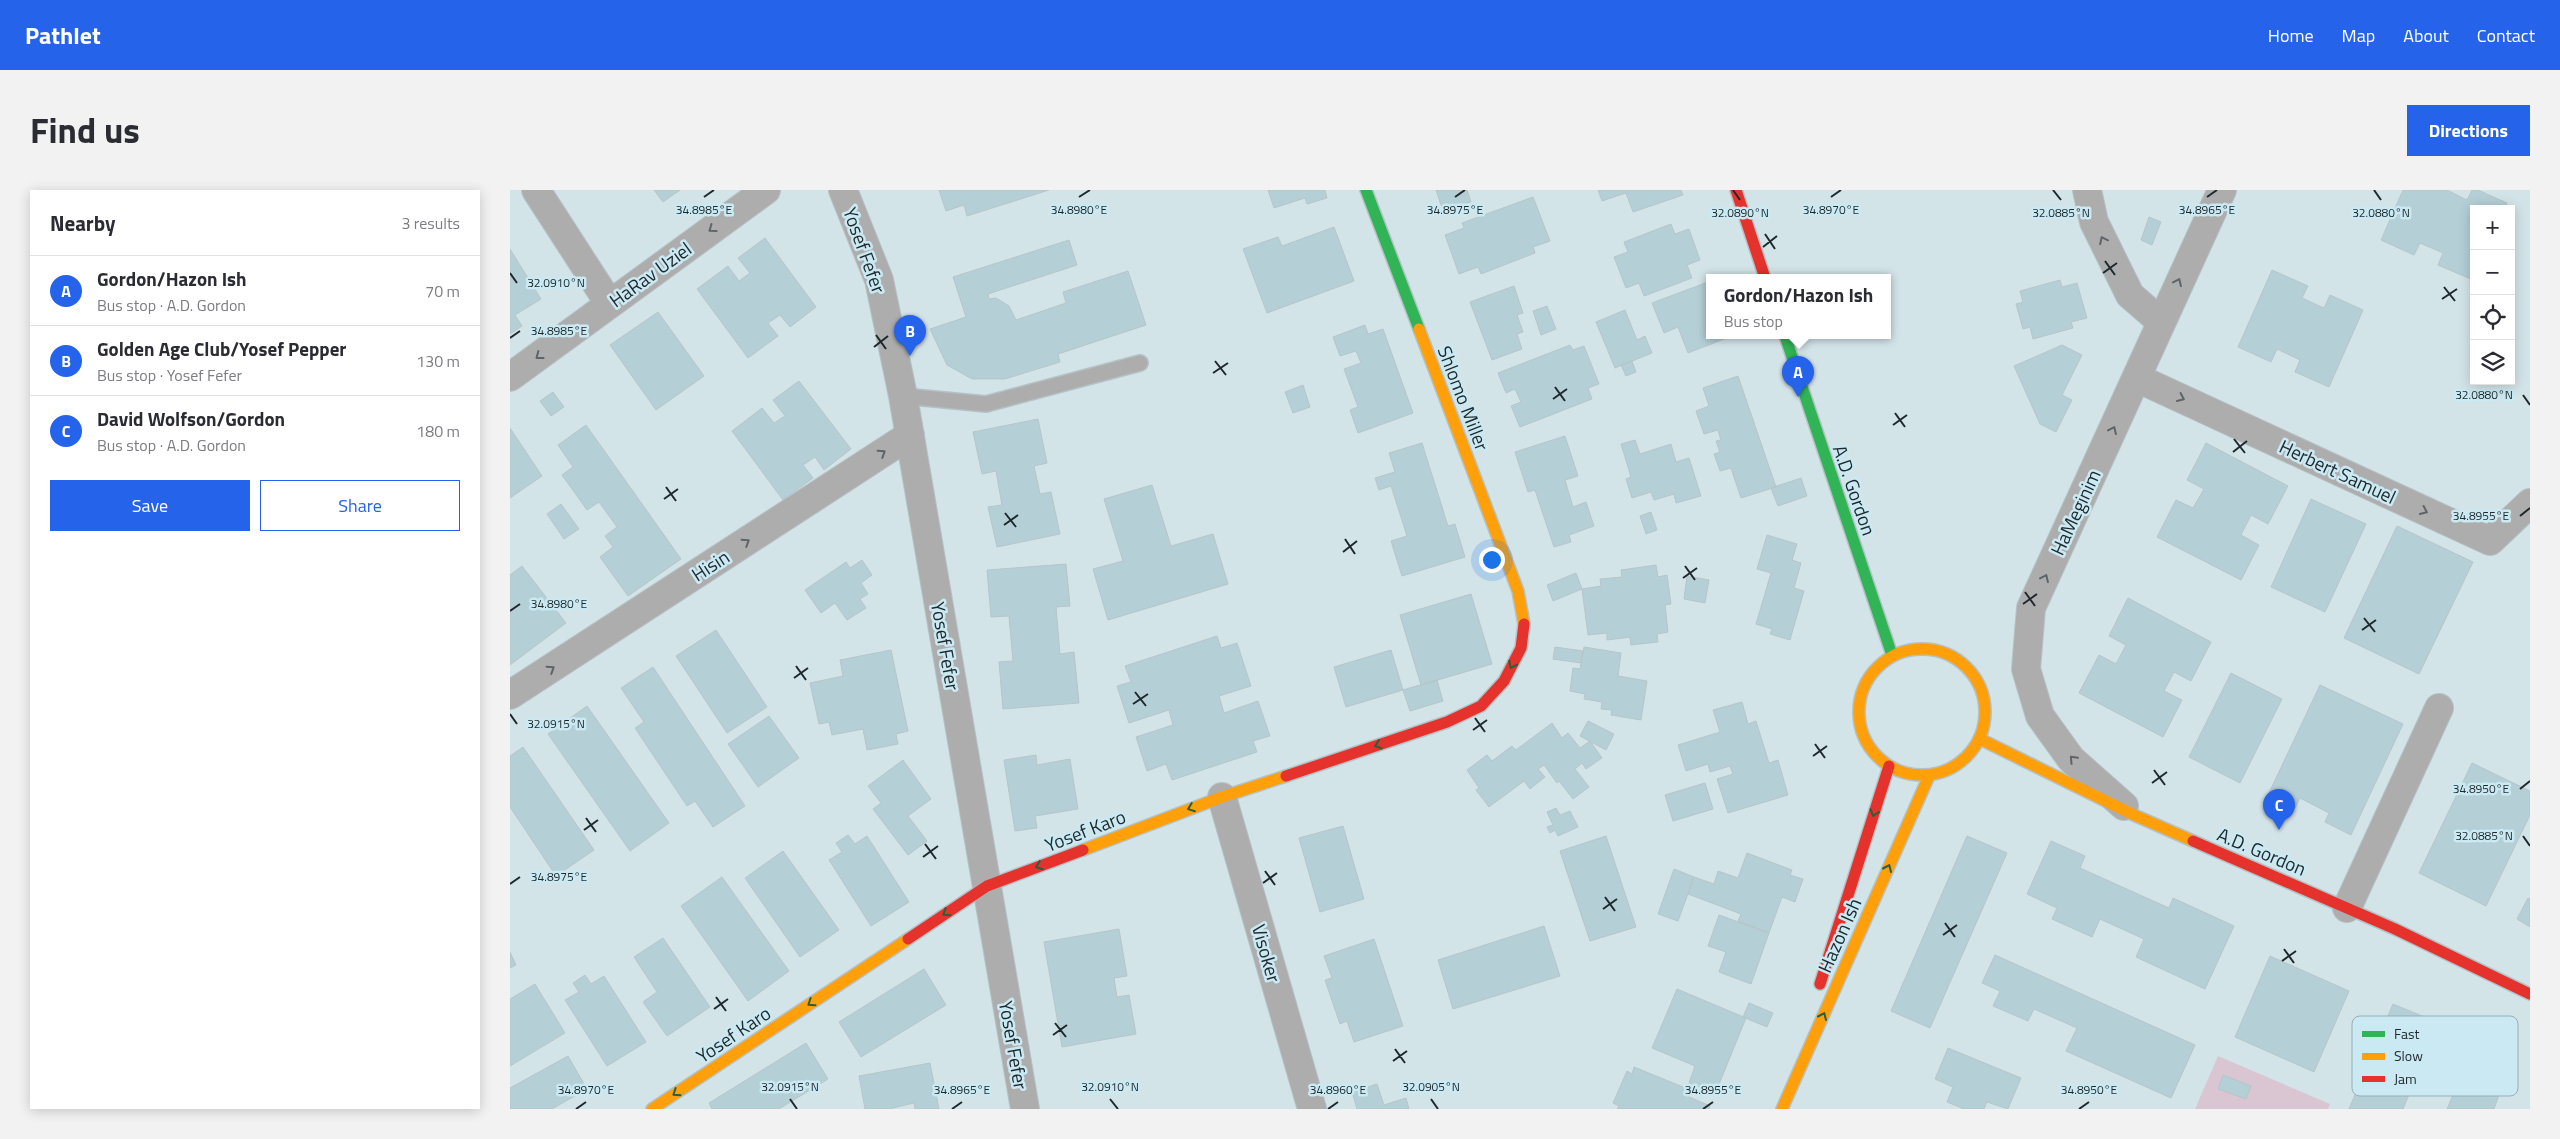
<!DOCTYPE html>
<meta charset="utf-8">
<style>
:root{--surface:#fff;--page:#f2f2f3;--text:#2b2b33;--muted:#7c7c81;--line:#e1e1e2;--accent:#2563eb}
body{margin:0;font-family:"Titillium Web",sans-serif;background:var(--page);color:var(--text)}
.controls{position:absolute;right:15px;top:15px;display:grid;overflow:hidden;border-radius:0px;box-shadow:0 2px 12px #0003}
.controls button{width:45px;height:45px;display:grid;place-items:center;padding:0;border:0;border-bottom:1px solid var(--line);background:var(--surface);color:var(--text);font:25px sans-serif}
.you{position:absolute;left:981px;top:369px;width:18px;height:18px;margin:-12px;border:4px solid #fff;border-radius:50%;background:#1a73e8;box-shadow:0 0 0 8px #1a73e833}
.badge{display:grid;place-items:center;width:32px;height:32px;border-radius:50%;background:var(--accent);color:#fff;font-size:16px;font-weight:700}
.pin{position:absolute;translate:-50% -41px;filter:drop-shadow(0 1px 2px #0008)}
.pin::after{content:'';position:absolute;top:26px;width:18px;height:15px;background:inherit;clip-path:polygon(0 0,100% 0,50% 100%)}
.popup{position:absolute;left:1196px;top:84px;width:185px;height:65px;box-sizing:border-box;display:grid;place-content:center;border-radius:0px;background:var(--surface);filter:drop-shadow(0 1px 4px #0005);font-size:16px;white-space:nowrap;color:var(--muted)}
.popup b{font-size:19px;color:var(--text)}
.popup::after{content:'';position:absolute;left:50%;top:100%;margin-left:-10px;border:10px solid transparent;border-top-color:var(--surface)}
.list{margin:0;padding:0;list-style:none}
h2{display:flex;justify-content:space-between;align-items:center;height:65px;margin:0;padding:0 20px;font-size:21px}
h2 small{font-size:16px;font-weight:400;color:var(--muted)}
.list li{display:grid;grid-template-columns:32px 1fr auto;gap:15px;align-items:center;box-sizing:border-box;height:70px;padding:0 20px;border-top:1px solid var(--line)}
.list b{display:block;font-size:19px;white-space:nowrap}
.list p{margin:0;font-size:16px;white-space:nowrap;color:var(--muted)}
.list em{font-size:16px;font-style:normal;color:var(--muted)}
.actions{display:flex;gap:10px;padding:15px 20px}
.actions a{flex:1;padding:11px 0;border:1px solid var(--accent);border-radius:0px;text-align:center;font-size:18px;color:var(--accent)}
.actions .main{background:var(--accent);color:#fff}
.icon{flex:none;width:28px;height:28px;fill:none;stroke:currentColor;stroke-width:2;stroke-linecap:round;stroke-linejoin:round}
.map{position:relative;flex:none;width:2020px;height:919px;overflow:hidden;border-radius:0px}
header{display:flex;align-items:center;gap:30px;box-sizing:border-box;height:70px;padding:0 25px;background:var(--accent);color:#fff}
header strong{font-size:24px}
nav{display:flex;gap:28px;margin-inline-start:auto;font-size:18px}
.intro{display:flex;align-items:center;justify-content:space-between;box-sizing:border-box;height:120px;padding:0 30px}
h1{margin:0;font-size:35px}
.button{padding:12px 22px;border-radius:0px;background:var(--accent);color:#fff;font-size:18px;font-weight:700}
main{display:flex;gap:30px;padding:0 30px}
aside{flex:1;background:var(--surface);border-radius:0px;box-shadow:0 2px 12px #0003}
.map>svg:first-child{display:block}
.green{fill:#d9c6d2}
.building{fill:#b4cfd6;stroke:#b7c5c9}
.lines{fill:none;stroke-linecap:round;stroke-linejoin:round}
.lane-casing{stroke:#b4c2c6;stroke-width:18}
.street-casing{stroke:#b4c2c6;stroke-width:30}
.fast-casing{stroke:#b4c2c6;stroke-width:14}
.slow-casing{stroke:#b4c2c6;stroke-width:14}
.jam-casing{stroke:#b4c2c6;stroke-width:14}
.lane{stroke:#aeadae;stroke-width:15}
.street{stroke:#aeadae;stroke-width:28}
.fast{stroke:#30b455;stroke-width:11}
.slow{stroke:#ff9f0a;stroke-width:11}
.jam{stroke:#e5322d;stroke-width:11}
.oneway{stroke:#5f6467}
.oneway2{stroke:#25613d}
.ticks{fill:none;stroke:#1e292d;stroke-width:2}
.labels{text-anchor:middle;dominant-baseline:central;stroke-width:5;stroke-linejoin:round;paint-order:stroke}
.street-label{font-size:19px;fill:#1e292d;stroke:#cae9f2}
.key{fill:#cae9f2;stroke:#96afb7;stroke-width:1}
.key-label{font-size:14px;fill:#1e292d}
.ticks-label{font-size:12px;text-anchor:middle;fill:#1e292d;stroke:#cae9f2;stroke-width:5;stroke-linejoin:round;paint-order:stroke}
</style>
<header>
<strong>Pathlet</strong>
<nav><a>Home</a><a>Map</a><a>About</a><a>Contact</a></nav>
</header>
<div class="intro"><h1>Find us</h1><a class="button">Directions</a></div>
<main>
<aside>
<h2>Nearby<small>3 results</small></h2>
<ul class="list">
<li><span class="badge">A</span><div><b>Gordon/Hazon Ish</b><p>Bus stop · A.D. Gordon</p></div><em>70 m</em></li>
<li><span class="badge">B</span><div><b>Golden Age Club/Yosef Pepper</b><p>Bus stop · Yosef Fefer</p></div><em>130 m</em></li>
<li><span class="badge">C</span><div><b>David Wolfson/Gordon</b><p>Bus stop · A.D. Gordon</p></div><em>180 m</em></li>
</ul>
<div class="actions"><a class="main">Save</a><a>Share</a></div>
</aside>
<div class="map">
<svg width="2020" height="919" viewBox="0 0 2020 919">
<rect width="100%" height="100%" fill="#d3e4e9"/>
<!-- green -->
<path class="green" d="M1708 866 1820 914 1818 919H1685Z"/>
<!-- building -->
<path class="building" d="M144 0H170L153 12Z
M429 0H539L457 26 454 15 436 21Z
M758 0H815L817 8 797 14 795 8 764 18Z
M926 0H957L961 12 933 21Z
M1088 0H1171L1173 5 1123 22 1116 3 1092 11Z
M1893 0H1937L1957 10 1962 0H1968L1997 13 1994 19H1964L1963 90 1928 75 1933 63 1910 53 1904 65 1871 50Z
M1023 7 1040 51 1023 57 1025 63 971 84 968 77 949 84 935 45 954 38 952 33Z
M1639 27 1651 32 1642 55 1631 50Z
M1161 34 1165 44 1179 39 1190 70 1177 75 1182 88 1134 106 1129 93 1116 98 1104 67 1118 62 1114 52Z
M824 37 844 91 757 123 733 59 768 47 772 56Z
M255 48 306 117 280 137 270 125 258 133 268 146 238 168 187 99 218 76 229 91 240 83 228 68Z
M559 50 567 75 478 104 479 109 486 108 499 116 506 130 556 113 553 102 618 81 636 135 548 164 550 172 495 189H462L437 175 420 139 456 127 443 87Z
M0 59 31 109 5 125 12 136 0 144Z
M1762 80 1798 96 1792 108 1814 118 1820 105 1853 120 1819 197 1785 182 1790 170 1767 159 1761 172 1728 157Z
M1550 90 1552 97 1567 93 1577 128 1561 132 1563 138 1523 149 1520 137 1513 139 1506 114 1513 112 1510 101Z
M1198 92 1199 146 1219 147 1178 163 1168 137 1154 143 1142 113Z
M1004 96 1013 123 1007 125 1013 142 1007 144 1012 159 982 170 960 112Z
M1037 116 1046 139 1031 145 1023 121Z
M1115 120 1127 150 1135 146 1142 163 1105 178 1086 132Z
M148 122 194 186 146 220 100 155Z
M855 135 858 144 873 139 903 223 848 243 840 220 848 217 834 179 851 173 846 161 830 166 823 147Z
M1060 155 1063 160 1074 156 1089 194 1078 198 1082 209 1010 237 1001 216 1011 212 1005 199 996 203 988 183Z
M1552 155 1572 165 1552 205 1562 210 1546 242 1530 234 1504 176Z
M1122 171 1126 182 1116 186 1111 175Z
M1228 186 1266 297 1231 308 1221 278 1210 281 1204 264 1210 262 1206 251 1211 250 1208 240 1194 244 1186 221 1199 216 1193 198Z
M289 191 341 259 314 280 305 267 293 275 303 288 273 310 222 241 252 218 264 233 275 226 263 210Z
M793 195 800 217 783 223 775 202Z
M43 202 54 217 41 226 30 211Z
M528 229 537 273 524 276 530 304 541 302 550 344 487 357 478 317 492 315 486 281 472 284 463 242Z
M76 235 171 369 118 406 90 367 103 357 95 346 107 337 89 312 77 320 52 285 63 277 48 255Z
M0 238 32 286 0 308Z
M1055 246 1068 286 1055 290 1063 317 1076 312 1084 336 1059 345 1061 352 1044 357 1025 300 1018 302 1005 262Z
M1125 250 1130 264 1161 254 1166 272 1179 268 1191 306 1166 313 1164 304 1144 310 1141 302 1122 308 1116 289 1121 287 1111 254Z
M912 253 938 336 945 334 955 367 892 386 881 351 897 346 881 296 869 300 865 288 885 282 879 263Z
M1696 253 1778 296 1758 334 1741 325 1731 345 1749 355 1731 390 1647 347 1666 310 1683 318 1694 299 1677 290Z
M1291 288 1297 306 1268 316 1261 298Z
M642 295 661 356 703 344 718 394 598 430 583 379 613 371 594 309Z
M1801 309 1856 334 1815 422 1761 397Z
M51 314 69 339 54 349 37 324Z
M1141 322 1147 340 1136 344 1130 326Z
M1887 336 1963 372 1909 484 1834 448Z
M1257 345 1287 354 1282 370 1291 373 1284 398 1294 401 1280 450 1260 444 1262 439 1246 434 1261 383 1247 379Z
M352 370 362 385 351 393 358 404 350 409 356 418 337 430 325 413 311 423 295 400 336 372 340 378Z
M556 374 560 416 546 417 550 464 564 462 569 513 493 519 489 472 503 471 499 426 481 427 477 380Z
M1146 375 1148 387 1157 385 1161 414 1155 415 1158 442 1147 444 1148 452 1121 455 1120 447 1097 450V443L1078 445 1072 399 1091 396 1090 389 1112 387 1111 380Z
M12 376 56 433 0 475V385Z
M1066 383 1072 399 1043 411 1037 395Z
M1177 386 1199 390 1195 413 1174 409Z
M961 404 982 474 911 495 890 425Z
M1618 408 1701 452 1681 491 1664 482 1654 501 1672 510 1653 547 1569 503 1589 465 1606 474 1616 455 1599 446Z
M206 440 257 517 217 543 166 466Z
M707 446 711 458 727 453 741 496 709 506 714 523 748 511 760 546 743 551 747 562 662 590 656 574 637 581 626 547 663 535 659 520 619 533 607 496 621 492 615 476Z
M1045 457 1073 461 1071 473 1043 469Z
M1074 457 1111 463 1108 486 1137 491 1131 530 1101 525 1102 520 1091 519 1092 512 1074 509 1075 504 1060 501 1063 478 1070 479Z
M381 460 398 541 386 544 388 554 357 560 353 539 322 545 319 532 309 534 300 493 333 486 330 470Z
M881 460 893 500 836 517 824 477Z
M143 477 235 616 203 637 185 611 177 616 125 538 134 532 111 498Z
M1721 483 1772 509 1730 593 1679 567Z
M927 490 933 511 900 521 893 500Z
M1810 495 1893 534 1841 645 1815 632 1819 623 1790 608 1785 618 1758 605Z
M1232 512 1238 534 1246 531 1259 573 1268 570 1278 605 1218 623 1207 589 1223 584 1220 576 1200 582 1198 574 1176 581 1168 555 1210 542 1203 520Z
M77 516 159 633 120 661 38 544Z
M259 526 289 568 248 597 218 554Z
M1078 531 1104 544 1096 560 1070 546Z
M1042 533 1052 548 1058 543 1070 558 1080 551 1092 568 1076 579 1072 573 1065 579 1079 597 1063 609 1049 591 1047 593 1034 575 1028 579 1035 587 1020 599 1014 591 979 617 966 600 969 598 957 580 977 565 982 571 1002 556 1006 560Z
M13 557 84 660 46 686 0 617V566Z
M526 565 527 575 560 569 568 619 525 626 527 638 505 641 494 570Z
M393 570 421 609 398 626 417 651 398 665 363 619 371 613 358 596Z
M1962 573 2020 601V625L1976 716 1909 683Z
M1195 593 1203 619 1163 631 1155 605Z
M1046 618 1050 625 1060 621 1068 637 1048 646 1045 640 1040 643 1037 637 1043 635 1037 622Z
M833 636 854 709 810 722 789 648Z
M338 645 345 654 357 646 399 712 361 736 319 670 332 662 326 653Z
M1096 646 1126 737 1080 751 1050 661Z
M1457 646 1497 663 1420 838 1381 821Z
M1541 651 1575 666 1570 678 1659 718 1663 708 1724 736 1695 799 1626 767 1634 749 1590 729 1582 747 1542 729 1547 718 1517 704Z
M273 661 329 740 290 767 235 688Z
M1237 663 1282 680 1280 685 1293 689 1285 712 1272 707 1259 743 1228 731 1231 724 1178 704 1184 687 1204 694 1208 681 1228 688Z
M1164 679 1184 687 1168 731 1148 724Z
M212 687 279 781 238 811 171 716Z
M2018 708 2020 709V737L2007 729Z
M1209 725 1259 743 1241 794 1209 782 1216 762 1198 756Z
M1034 736 1050 786 943 819 928 770Z
M609 739 617 786 604 788 607 807 619 805 626 844 552 857 534 752Z
M153 748 200 817 157 846 133 812 147 802 124 767Z
M864 749 893 836 844 852 837 831 830 834 815 790 822 788 814 766Z
M0 762 6 775 0 778Z
M1485 765 1685 855 1661 908 1556 861 1567 838 1524 819 1518 831 1483 816 1490 801 1472 793Z
M1760 766 1839 801 1804 882 1725 847Z
M414 779 436 815 351 867 329 832Z
M75 785 81 794 94 786 136 852 97 876 55 810 69 802 63 793Z
M25 794 55 843 0 876V809Z
M1167 799 1236 828 1205 904 1179 893 1185 876 1142 858Z
M1239 813 1263 823 1257 837 1233 827Z
M1883 814 1929 833 1893 919H1839Z
M296 853 318 889 269 919H202L199 913Z
M1438 858 1511 888 1498 919 1477 912 1474 919H1454L1437 912 1443 897 1425 889Z
M58 866 77 899 42 919H0V898Z
M420 873 429 919H405L404 913 379 919H355L349 886Z
M1124 877 1178 899 1175 905 1200 916 1199 919H1107L1109 916 1103 913 1117 881 1122 884Z
M1953 881 1992 897 1984 919H1937Z
M1713 885 1741 896 1736 909 1708 899Z
M867 894 874 915 896 908 899 919H847L842 902Z"/>
<g class="lines">
<!-- lane casing -->
<g class="lane-casing">
<path id="lane" d="M393 206 476 214 630 173"/>
</g>
<!-- street casing -->
<g class="street-casing">
<path id="street" d="M26 0 99 113
M333 0 369 90 393 206 515 919
M1577 0 1584 32 1620 105 1650 131
M0 187 256 0
M1627 188 1980 351 2020 313
M0 505 400 245
M712 607 802 919
M1614 616 1561 569 1530 526 1516 479 1521 418 1712 0
M1837 718 1929 518"/>
</g>
<!-- fast casing -->
<g class="fast-casing">
<path id="fast" d="M856 0 909 139
M1275 146 1382 465"/>
</g>
<!-- slow casing -->
<g class="slow-casing">
<path id="slow" d="M909 139 1008 401 1014 434
M1349 522a63 63 0 1 1 126 0a63 63 0 1 1-126 0Z
M1470 549 1624 625 1683 651
M573 660 712 607 776 586
M142 919 398 749
M1272 919 1419 586"/>
</g>
<!-- jam casing -->
<g class="jam-casing">
<path id="jam" d="M1226 0 1255 88
M776 586 937 532 971 516 994 491 1011 458 1014 434
M1683 651 1885 739 2020 804
M398 749 477 696 573 660
M1310 794 1379 576"/>
</g>
<!-- lane -->
<use href="#lane" class="lane"/>
<!-- street -->
<use href="#street" class="street"/>
<!-- fast -->
<use href="#fast" class="fast"/>
<!-- slow -->
<use href="#slow" class="slow"/>
<!-- jam -->
<use href="#jam" class="jam"/>
</g>
<!-- one-way arrows -->
<defs><path id="oneway-chevron" d="M-2-3.5L2.5 0L-2 3.5" fill="none" stroke-width="1.6" stroke-linecap="round" stroke-linejoin="round" transform="scale(1.25)"/></defs>
<g class="oneway">
<use href="#oneway-chevron" transform="translate(202 39) rotate(144)"/>
<use href="#oneway-chevron" transform="translate(1593 50) rotate(-116)"/>
<use href="#oneway-chevron" transform="translate(1668 92) rotate(-65)"/>
<use href="#oneway-chevron" transform="translate(29 166) rotate(143)"/>
<use href="#oneway-chevron" transform="translate(1671 208) rotate(25)"/>
<use href="#oneway-chevron" transform="translate(1603 240) rotate(-65)"/>
<use href="#oneway-chevron" transform="translate(372 263) rotate(-33)"/>
<use href="#oneway-chevron" transform="translate(1914 321) rotate(25)"/>
<use href="#oneway-chevron" transform="translate(236 352) rotate(-33)"/>
<use href="#oneway-chevron" transform="translate(1535 388) rotate(-65)"/>
<use href="#oneway-chevron" transform="translate(41 479) rotate(-33)"/>
<use href="#oneway-chevron" transform="translate(1563 569) rotate(-133)"/>
</g>
<g class="oneway2">
<use href="#oneway-chevron" transform="translate(1002 475) rotate(117)"/>
<use href="#oneway-chevron" transform="translate(868 555) rotate(162)"/>
<use href="#oneway-chevron" transform="translate(681 618) rotate(159)"/>
<use href="#oneway-chevron" transform="translate(1364 623) rotate(108)"/>
<use href="#oneway-chevron" transform="translate(529 676) rotate(159)"/>
<use href="#oneway-chevron" transform="translate(1378 678) rotate(-66)"/>
<use href="#oneway-chevron" transform="translate(436 723) rotate(146)"/>
<use href="#oneway-chevron" transform="translate(301 813) rotate(146)"/>
<use href="#oneway-chevron" transform="translate(1313 826) rotate(-66)"/>
<use href="#oneway-chevron" transform="translate(166 903) rotate(146)"/>
</g>
<!-- ticks -->
<path class="ticks" d="M1223 0 1230 10M1543 0 1551 10M1864 0 1871 10M194 7 204 0M569 7 580 0M945 7 955 0M1321 7 1331 0M1697 7 1707 0M1255 44 1265 59M1253 57 1267 46M1595 71 1605 85M0 83 7 93M1593 83 1607 73M1934 97 1945 111M1932 109 1947 99M366 145 376 159M0 148 10 141M364 157 378 146M705 171 716 185M703 183 718 173M1045 197 1055 211M2013 205 2020 215M1043 209 1057 199M1385 223 1395 237M1383 235 1397 225M1724 249 1735 263M1723 262 1737 251M156 297 166 311M154 309 168 299M495 323 506 337M2010 326 2020 318M494 335 508 325M835 349 845 364M833 362 847 351M1175 376 1185 390M1173 388 1187 378M1515 402 1525 416M1513 414 1527 404M0 421 10 414M1854 428 1865 442M1852 440 1866 430M286 476 296 490M284 488 298 478M625 502 636 516M623 514 638 504M0 524 7 534M965 528 975 542M963 540 977 530M1305 554 1315 568M1303 566 1317 556M1644 580 1655 595M1642 593 1657 582M2010 599 2020 591M76 628 86 642M74 640 88 630M2013 646 2020 656M415 654 426 669M413 667 428 656M755 681 765 695M753 693 767 683M0 694 10 687M1095 707 1105 721M1093 719 1107 709M1435 733 1445 747M1433 745 1447 735M1774 759 1784 773M1772 771 1786 761M206 807 216 821M204 819 218 809M545 833 556 847M543 845 557 835M885 859 895 873M883 871 897 861M280 909 287 919M600 909 608 919M921 909 928 919M66 919 76 912M442 919 452 912M818 919 828 912M1193 919 1203 912M1569 919 1579 912"/>
<g class="labels">
<!-- street labels -->
<g class="street-label">
<text transform="translate(355 60) rotate(70)">Yosef Fefer</text>
<text transform="translate(140 84) rotate(-36)">HaRav Uziel</text>
<text transform="translate(954 208) rotate(69)">Shlomo Miller</text>
<text transform="translate(1828 281) rotate(25)">Herbert Samuel</text>
<text transform="translate(1345 300) rotate(71)">A.D. Gordon</text>
<text transform="translate(1565 322) rotate(-65)">HaMeginim</text>
<text transform="translate(200 375) rotate(-33)">Hisin</text>
<text transform="translate(436 456) rotate(80)">Yosef Fefer</text>
<text transform="translate(575 640) rotate(-21)">Yosef Karo</text>
<text transform="translate(1752 661) rotate(23)">A.D. Gordon</text>
<text transform="translate(1329 745) rotate(-66)">Hazon Ish</text>
<text transform="translate(757 763) rotate(74)">Visoker</text>
<text transform="translate(223 844) rotate(-34)">Yosef Karo</text>
<text transform="translate(504 855) rotate(80)">Yosef Fefer</text>
</g>
</g>
<!-- legend -->
<rect x="1842" y="826" width="166" height="80" rx="8" class="key"/>
<rect x="1852" y="841" width="23" height="6" fill="#30b455"/>
<rect x="1852" y="863" width="23" height="7" fill="#ff9f0a"/>
<rect x="1852" y="886" width="23" height="6" fill="#e5322d"/>
<g class="key-label">
<text x="1884" y="849">Fast</text>
<text x="1884" y="871">Slow</text>
<text x="1884" y="894">Jam</text>
</g>
<g class="ticks-label">
<text x="194" y="24">34.8985°E</text>
<text x="569" y="24">34.8980°E</text>
<text x="945" y="24">34.8975°E</text>
<text x="1321" y="24">34.8970°E</text>
<text x="1697" y="24">34.8965°E</text>
<text x="1230" y="27">32.0890°N</text>
<text x="1551" y="27">32.0885°N</text>
<text x="1871" y="27">32.0880°N</text>
<text x="46" y="97">32.0910°N</text>
<text x="49" y="145">34.8985°E</text>
<text x="1974" y="209">32.0880°N</text>
<text x="1971" y="330">34.8955°E</text>
<text x="49" y="418">34.8980°E</text>
<text x="46" y="538">32.0915°N</text>
<text x="1971" y="603">34.8950°E</text>
<text x="1974" y="650">32.0885°N</text>
<text x="49" y="691">34.8975°E</text>
<text x="280" y="901">32.0915°N</text>
<text x="600" y="901">32.0910°N</text>
<text x="921" y="901">32.0905°N</text>
<text x="76" y="904">34.8970°E</text>
<text x="452" y="904">34.8965°E</text>
<text x="828" y="904">34.8960°E</text>
<text x="1203" y="904">34.8955°E</text>
<text x="1579" y="904">34.8950°E</text>
</g>
</svg>
<div class="controls">
<button>+</button>
<button>−</button>
<button><svg class="icon" aria-label="locate" viewBox="0 0 24 24"><circle cx="12" cy="12" r="6"/><path d="M12 2v4M12 18v4M2 12h4M18 12h4"/></svg></button>
<button><svg class="icon" aria-label="layers" viewBox="0 0 24 24"><path d="M12 4l9 5-9 5-9-5zM3 14l9 5 9-5"/></svg></button>
</div>
<div class="you"></div>
<div class="pin badge" style="left:1288px;top:207px">A</div>
<div class="popup"><b>Gordon/Hazon Ish</b>Bus stop</div>
<div class="pin badge" style="left:400px;top:166px">B</div>
<div class="pin badge" style="left:1769px;top:640px">C</div>
</div>
</main>
